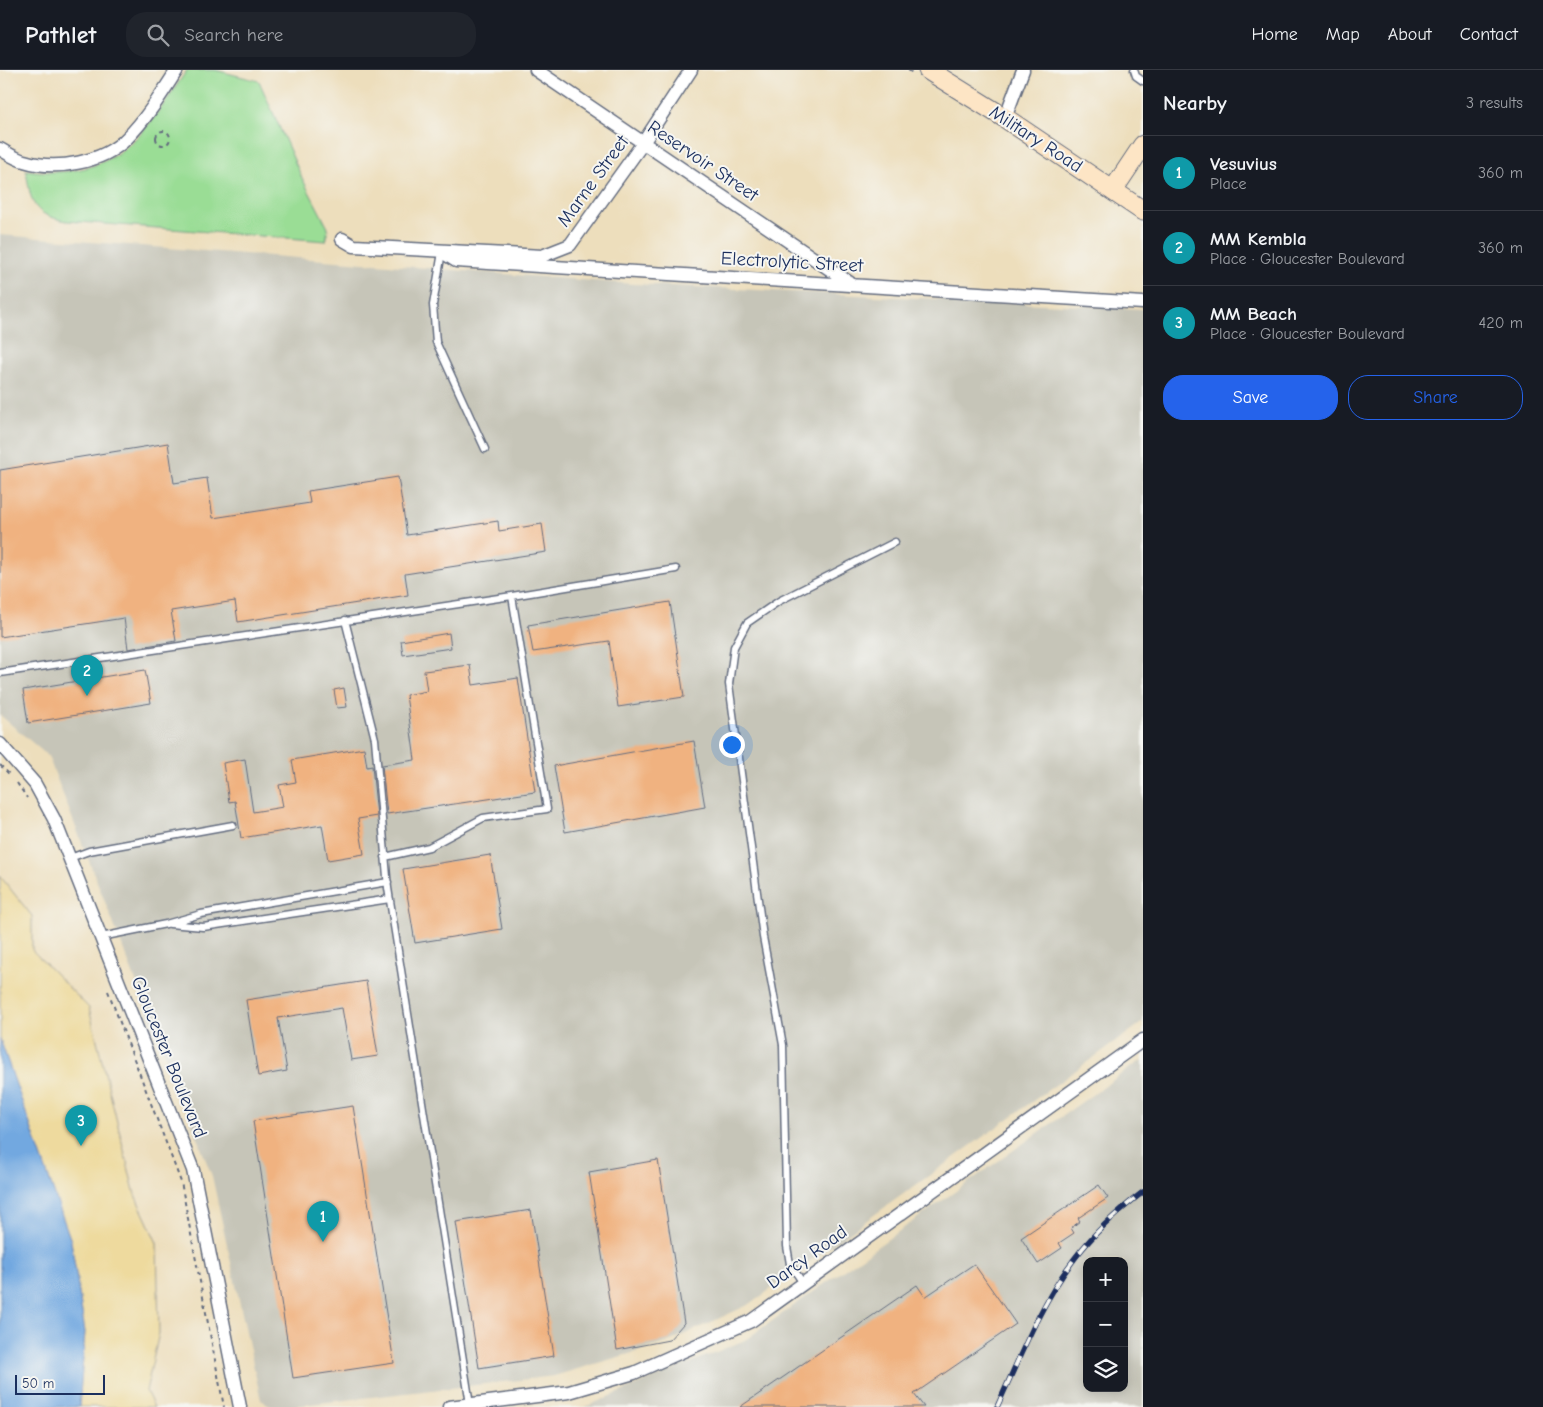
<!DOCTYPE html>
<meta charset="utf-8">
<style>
:root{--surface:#171b24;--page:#20242c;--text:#f1f3f6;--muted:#9ea1a6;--line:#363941;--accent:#2563eb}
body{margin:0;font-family:"Comic Neue",sans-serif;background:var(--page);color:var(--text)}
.controls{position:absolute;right:15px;bottom:15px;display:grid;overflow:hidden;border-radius:10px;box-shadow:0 2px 12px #0003}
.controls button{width:45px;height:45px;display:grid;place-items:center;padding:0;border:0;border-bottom:1px solid var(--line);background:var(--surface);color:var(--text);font:25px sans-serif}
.scale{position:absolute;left:15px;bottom:12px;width:90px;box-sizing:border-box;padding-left:5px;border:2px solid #1b2f5e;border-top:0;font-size:14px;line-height:18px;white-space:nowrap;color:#1b2f5e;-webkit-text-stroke:4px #f6f6f2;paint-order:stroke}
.you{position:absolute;left:731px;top:674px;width:18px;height:18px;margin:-12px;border:4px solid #fff;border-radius:50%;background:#1a73e8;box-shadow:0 0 0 8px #1a73e833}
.badge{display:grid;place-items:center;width:32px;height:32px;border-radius:50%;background:var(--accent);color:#fff;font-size:16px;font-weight:700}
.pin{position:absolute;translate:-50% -41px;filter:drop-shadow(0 1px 2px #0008)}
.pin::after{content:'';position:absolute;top:26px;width:18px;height:15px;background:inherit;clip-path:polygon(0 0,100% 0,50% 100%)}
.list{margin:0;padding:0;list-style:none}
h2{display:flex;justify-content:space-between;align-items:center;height:65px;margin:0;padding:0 20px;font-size:21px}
h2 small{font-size:16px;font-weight:400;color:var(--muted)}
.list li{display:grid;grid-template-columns:32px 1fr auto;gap:15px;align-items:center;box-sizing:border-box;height:75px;padding:0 20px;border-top:1px solid var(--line)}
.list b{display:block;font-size:19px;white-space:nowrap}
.list p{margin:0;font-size:16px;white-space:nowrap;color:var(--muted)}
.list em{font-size:16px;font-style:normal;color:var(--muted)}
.actions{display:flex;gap:10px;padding:15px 20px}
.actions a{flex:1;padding:11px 0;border:1px solid var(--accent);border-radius:20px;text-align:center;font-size:18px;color:var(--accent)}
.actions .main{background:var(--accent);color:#fff}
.icon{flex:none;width:28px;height:28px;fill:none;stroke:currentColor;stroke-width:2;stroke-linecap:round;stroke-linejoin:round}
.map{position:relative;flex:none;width:1143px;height:1337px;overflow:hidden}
header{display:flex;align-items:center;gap:30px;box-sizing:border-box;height:70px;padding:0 25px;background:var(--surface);border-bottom:1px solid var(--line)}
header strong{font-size:24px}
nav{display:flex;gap:28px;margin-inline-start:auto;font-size:18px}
.search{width:350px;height:45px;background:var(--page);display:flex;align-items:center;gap:12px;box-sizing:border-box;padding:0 18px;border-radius:20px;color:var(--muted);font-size:19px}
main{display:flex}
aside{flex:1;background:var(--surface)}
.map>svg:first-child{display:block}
.industrial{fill:#c6c5b8;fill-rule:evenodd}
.green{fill:#9add95;stroke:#5a867a}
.sand{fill:#eeda9e;stroke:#84847e}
.water{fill:#72a8e0;stroke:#466c9f}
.building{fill:#f0b280}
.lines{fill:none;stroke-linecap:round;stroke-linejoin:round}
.service-casing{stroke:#646c7f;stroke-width:9}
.minor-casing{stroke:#646c7f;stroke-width:15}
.secondary-casing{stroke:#646c7f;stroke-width:21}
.path{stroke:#646c7f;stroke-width:2;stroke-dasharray:4 4;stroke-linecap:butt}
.service{stroke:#fff;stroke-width:6}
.minor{stroke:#fff;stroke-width:12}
.secondary{stroke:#fde5c5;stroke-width:19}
.rail-casing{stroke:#1b2f5e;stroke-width:5.5}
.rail{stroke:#f6f6f2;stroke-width:4;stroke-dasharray:11;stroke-linecap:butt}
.labels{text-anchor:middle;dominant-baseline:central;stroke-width:4;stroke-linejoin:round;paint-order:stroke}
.street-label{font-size:19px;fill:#1b2f5e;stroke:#f6f6f2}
</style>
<header>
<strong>Pathlet</strong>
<div class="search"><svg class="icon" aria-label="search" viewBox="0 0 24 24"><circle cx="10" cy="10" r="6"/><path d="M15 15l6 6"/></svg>Search here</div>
<nav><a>Home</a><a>Map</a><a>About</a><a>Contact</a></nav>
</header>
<main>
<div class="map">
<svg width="1143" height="1337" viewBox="0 0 1143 1337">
<rect width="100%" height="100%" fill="#f6f6f2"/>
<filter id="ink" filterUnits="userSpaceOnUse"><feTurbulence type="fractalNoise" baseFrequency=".02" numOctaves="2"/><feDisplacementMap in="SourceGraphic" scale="10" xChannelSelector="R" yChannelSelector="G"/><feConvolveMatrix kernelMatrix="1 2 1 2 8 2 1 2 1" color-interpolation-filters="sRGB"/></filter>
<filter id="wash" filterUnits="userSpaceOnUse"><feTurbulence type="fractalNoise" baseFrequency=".0096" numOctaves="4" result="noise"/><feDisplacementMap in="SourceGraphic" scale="20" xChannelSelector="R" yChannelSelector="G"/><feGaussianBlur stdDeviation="1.12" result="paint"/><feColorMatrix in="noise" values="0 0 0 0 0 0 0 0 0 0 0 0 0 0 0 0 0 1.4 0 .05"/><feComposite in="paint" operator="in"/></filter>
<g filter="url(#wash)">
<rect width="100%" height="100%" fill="#eddebc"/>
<!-- industrial -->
<path class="industrial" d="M0 165 633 214 1143 239V952L750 1234 666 1273 554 1306 284 1337H273L261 1330 212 1106 48 686 0 645Z
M1143 989V1337H585L745 1270ZM1087 1191H1124V1318H1087Z"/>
<!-- green -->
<path class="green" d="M187 0H215L259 11 302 108 328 158 326 171 67 151C32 145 31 133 26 100 115 112 143 66 187 0Z"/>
<!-- sand -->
<path class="sand" d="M0 806 32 846V880L89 938 135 1125 157 1173 159 1263 146 1321 154 1337H79L85 1262 71 1171 0 969Z"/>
<!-- water -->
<path class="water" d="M0 969 71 1171 85 1262 79 1337H0Z"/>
<g id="blocks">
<!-- building -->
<path class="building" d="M168 373 174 413 207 408 213 448 310 433 308 421 398 407 407 465 498 451 499 461 542 454 546 482 405 504 408 525 238 552 235 531 171 541 176 571 128 579 124 548 0 567V400Z
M670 532 684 627 618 637 609 571 533 582 528 555Z
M449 563 451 578 403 585 401 571Z
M470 595 473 615 518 608 535 722 387 744 382 695 415 690 406 625 427 621 424 601Z
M145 600 151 633 28 653 23 620Z
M344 618 347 637 337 638 334 620Z
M694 671 705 737 565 762 554 696Z
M364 678 367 697 372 696 377 746 358 749 364 784 328 790 322 755 241 768 235 731 229 732 223 693 245 689 253 742 283 737 279 715 296 712 292 690Z
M490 785 502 859 415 873 403 799Z
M366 911 378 986 351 990 342 938 278 948 287 1001 258 1006 246 930Z
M353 1036 394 1293 293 1308 253 1051Z
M658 1090 684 1253 669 1270 617 1280 589 1102Z
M1099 1115 1108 1128 1078 1148 1080 1151 1071 1158 1074 1163 1059 1173 1062 1178 1038 1194 1021 1168Z
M531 1140 554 1286 479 1298 456 1152Z
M974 1194 1016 1254 914 1324 924 1337H740L917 1215 925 1227Z"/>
</g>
</g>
<g filter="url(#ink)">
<use href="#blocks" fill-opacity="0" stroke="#646c7f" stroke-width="1"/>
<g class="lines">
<!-- service casing -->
<g class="service-casing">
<path id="service" d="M1134 0 1136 6 1143 11
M442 182 433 235 436 272 485 379
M345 550 375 669 388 818 470 1334
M0 603 512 526 676 499
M385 787 429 777 483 748 547 739 512 526
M70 788 89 781 233 755
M170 854 203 857 390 829
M101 867 166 854 201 844 388 812
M803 1213 790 1194 787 1176 783 975 763 867 729 614 734 577 747 553 779 531 895 472"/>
</g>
<!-- minor casing -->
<g class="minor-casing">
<path id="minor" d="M536 0 850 213
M1005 48 1023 0
M0 79C7 83 16 89 24 91 56 101 103 93 127 68 147 48 162 23 177 0
M342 169 354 176 542 186 570 175 643 73 691 0
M442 182 456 191 1143 233
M0 674 35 714 54 749 193 1100 240 1337
M449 1337 569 1322 634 1303 751 1251 1143 970"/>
</g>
<!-- secondary casing -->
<g class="secondary-casing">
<path id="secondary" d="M928 0 1005 48 1143 141
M1113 120 1143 75"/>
</g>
<!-- path -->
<path class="path" d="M908 0 913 3
M156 68a7 7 0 1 1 14 0a7 7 0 1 1-14 0Z
M0 695 9 704
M17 713 27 728
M108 921 181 1112 224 1337"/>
<!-- service -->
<use href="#service" class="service"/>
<!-- minor -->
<use href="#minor" class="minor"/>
<!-- secondary -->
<use href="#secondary" class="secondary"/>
<!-- rail casing -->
<g class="rail-casing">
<path id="rail" d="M997 1337C1020 1287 1041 1232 1075 1188 1094 1163 1118 1141 1143 1122"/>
</g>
<!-- rail -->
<use href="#rail" class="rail"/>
</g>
</g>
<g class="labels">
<!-- street labels -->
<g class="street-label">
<text transform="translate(1036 69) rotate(33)">Military Road</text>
<text transform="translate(703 91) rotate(34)">Reservoir Street</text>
<text transform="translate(593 111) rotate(-54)">Marne Street</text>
<text transform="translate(792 192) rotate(3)">Electrolytic Street</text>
<text transform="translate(169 987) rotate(68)">Gloucester Boulevard</text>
<text transform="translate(807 1187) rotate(-36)">Darcy Road</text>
</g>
</g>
</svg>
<div class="controls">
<button>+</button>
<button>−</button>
<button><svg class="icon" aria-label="layers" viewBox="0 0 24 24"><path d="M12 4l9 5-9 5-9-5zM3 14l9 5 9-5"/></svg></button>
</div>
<div class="scale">50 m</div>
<div class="you"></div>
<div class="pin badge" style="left:323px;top:1172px;background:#0f9aa8">1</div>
<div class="pin badge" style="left:87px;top:626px;background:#0f9aa8">2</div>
<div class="pin badge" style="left:81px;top:1076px;background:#0f9aa8">3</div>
</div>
<aside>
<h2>Nearby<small>3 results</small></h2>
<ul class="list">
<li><span class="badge" style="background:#0f9aa8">1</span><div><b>Vesuvius</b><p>Place</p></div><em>360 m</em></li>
<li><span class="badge" style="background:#0f9aa8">2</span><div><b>MM Kembla</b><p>Place · Gloucester Boulevard</p></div><em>360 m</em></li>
<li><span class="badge" style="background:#0f9aa8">3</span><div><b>MM Beach</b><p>Place · Gloucester Boulevard</p></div><em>420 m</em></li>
</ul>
<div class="actions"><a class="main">Save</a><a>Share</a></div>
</aside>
</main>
